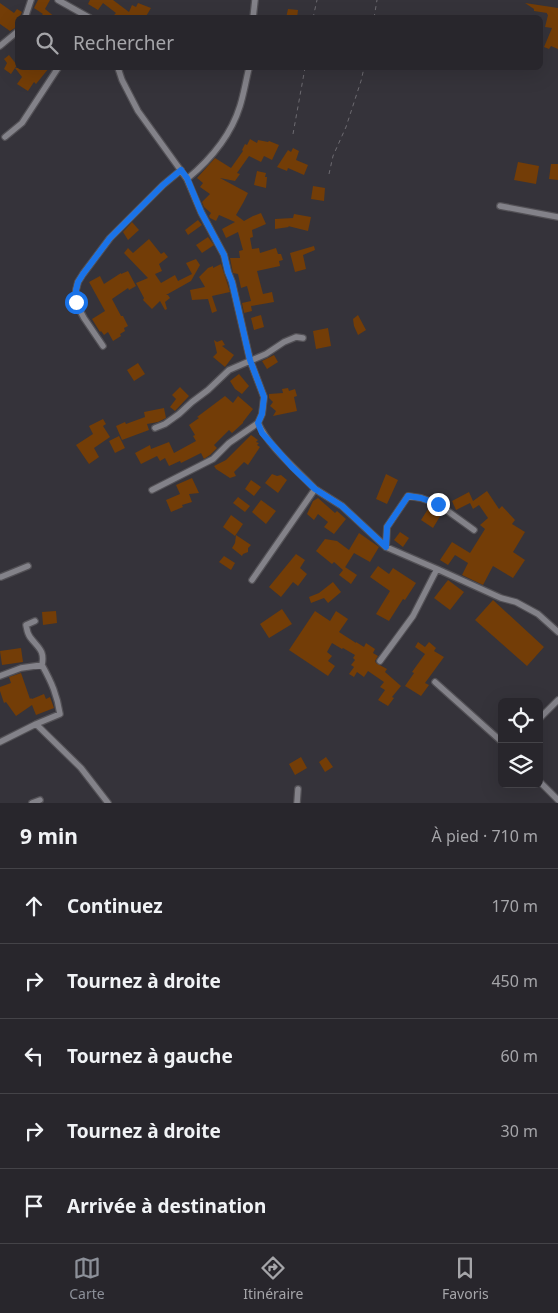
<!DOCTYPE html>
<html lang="fr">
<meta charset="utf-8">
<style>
:root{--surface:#28262c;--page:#343238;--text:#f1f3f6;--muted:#a5a5a9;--line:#444348;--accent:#8c9099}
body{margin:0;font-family:"Noto Sans",sans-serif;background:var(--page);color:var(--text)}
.controls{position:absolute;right:15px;bottom:15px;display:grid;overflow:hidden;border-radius:8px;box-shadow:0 5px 20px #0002}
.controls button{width:45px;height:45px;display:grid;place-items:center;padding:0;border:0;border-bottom:1px solid var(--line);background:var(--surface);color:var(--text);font:25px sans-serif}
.stop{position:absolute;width:15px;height:15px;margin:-11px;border:4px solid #1a73e8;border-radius:50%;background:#fff}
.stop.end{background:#1a73e8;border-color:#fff;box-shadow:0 1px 5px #0008}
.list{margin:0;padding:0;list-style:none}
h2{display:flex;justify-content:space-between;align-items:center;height:65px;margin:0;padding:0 20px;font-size:21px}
h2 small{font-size:16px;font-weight:400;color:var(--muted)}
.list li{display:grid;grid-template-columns:32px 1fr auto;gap:15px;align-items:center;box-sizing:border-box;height:75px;padding:0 20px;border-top:1px solid var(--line)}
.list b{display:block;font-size:19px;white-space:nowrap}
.list em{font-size:16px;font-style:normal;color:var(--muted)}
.icon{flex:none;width:28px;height:28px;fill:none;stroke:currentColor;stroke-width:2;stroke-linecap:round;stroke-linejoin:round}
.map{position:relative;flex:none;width:558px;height:803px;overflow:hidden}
.search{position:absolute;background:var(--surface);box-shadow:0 5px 20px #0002;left:15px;right:15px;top:15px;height:55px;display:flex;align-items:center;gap:12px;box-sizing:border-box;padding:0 18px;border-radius:8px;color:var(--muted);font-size:19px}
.sheet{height:440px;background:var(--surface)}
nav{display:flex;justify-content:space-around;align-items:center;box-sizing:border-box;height:70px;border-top:1px solid var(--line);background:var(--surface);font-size:14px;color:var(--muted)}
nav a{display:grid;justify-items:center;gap:2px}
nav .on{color:var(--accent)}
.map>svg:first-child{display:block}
.building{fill:#733d07}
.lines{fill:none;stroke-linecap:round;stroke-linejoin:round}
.street-casing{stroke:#525055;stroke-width:8}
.path{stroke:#6d6b71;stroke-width:1;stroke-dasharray:4 4;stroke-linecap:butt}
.street{stroke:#838289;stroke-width:5.5}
.route{stroke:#1a73e8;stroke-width:6}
</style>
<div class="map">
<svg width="558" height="803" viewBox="0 0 558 803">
<rect width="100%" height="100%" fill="#35333a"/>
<!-- building -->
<path class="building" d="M38 0H50L45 9 56 18H45L42 15 43 14 34 8Z
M90 0H113L129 12 132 5 136 7 138 3 151 8 145 18H111L116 13 103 3 98 10 88 4Z
M0 3 14 13 17 9 22 12 19 18H18V26L10 31 0 24Z
M525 3 558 8V49L551 46 549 49 544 47 552 28 545 27 548 15 547 14V13L534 11V9Z
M288 9 298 10 297 18H286Z
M9 55 17 65 11 74 4 69 7 63 4 59Z
M15 68H49L36 84 34 82 28 91 17 84 22 77Z
M250 139 257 143 258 140 268 142 269 141 279 145 272 160 264 156 261 162 249 156 237 173 240 174 235 181 220 178 248 193 243 203 236 215 244 221 253 216 261 213 266 224 252 230 253 237 250 238 252 249 259 248 260 253 276 248 278 254H281L283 260 279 261 280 266 257 271 263 294 272 292 274 302 251 306 252 311 244 313 242 303 251 301 247 286 241 288 238 274 233 273 230 258H240L239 251 243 250 238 232 226 238 222 229 235 222 219 215 216 221 210 218 209 216 211 213 204 207 202 202 210 194 200 187 203 183 197 178 215 158 231 168 243 151 242 150 245 144 247 145Z
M293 148 299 151 296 160 308 165 304 175 288 168 287 171 277 167 288 150 291 152Z
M518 162 539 166 536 184 514 180Z
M551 164H558V180L549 179Z
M257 171 266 173 265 177H267L266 188 254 185Z
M313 186 325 188 324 201 311 199Z
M294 214 311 217 308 231 288 226 289 227 275 229V219L293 218Z
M198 220 202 225 188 235 185 230Z
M132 222 139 230 128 240 123 232Z
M208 237 214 245 202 253 196 245Z
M149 239 161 254 164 252 168 257 159 264 162 271 155 274 161 283 175 275 178 281 192 274 186 263 196 259 200 265 191 281 166 295H168L170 298 165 302 167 309 165 310 160 301 152 309 143 300 144 298 136 283 148 278 124 253 128 248 133 253Z
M314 246 315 250 303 255 306 269 295 272 290 253Z
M221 264 230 292 212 296 217 311 212 313 208 299 192 300 190 290 205 287 199 277 208 268 213 266V268Z
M128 271 136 286 129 290 128 288 112 299 121 316H123L128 326 124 328 125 331 120 334 121 336 113 341 108 332 104 335 101 331 100 332 92 319 105 311 89 282 100 276 104 284 121 273V274Z
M261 315 264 327 254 330 251 318Z
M358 315 366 330 358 335 354 326 353 319Z
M328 328 331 346 316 349 313 331Z
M214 340 217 342 222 340 225 345 222 346 234 355 225 367 213 357 217 353Z
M274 355 278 362 267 369 262 361Z
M138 363 145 374 134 381 127 370Z
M239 374 249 386 242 394 235 389 230 381Z
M180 387 189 396 175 411 170 407 176 399 172 395Z
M288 388 289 391 295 389 297 396 294 397 297 411 273 416 276 411 270 406 273 402 269 398V394L283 393 282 389Z
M225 396 233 403 238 396 253 409 243 422V423L232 433 229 430 214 445 217 448 210 455 204 459 201 453 181 463 180 461 169 466 165 458 160 461 157 456 141 464 135 453 150 445 151 449 169 442 174 453 196 441 193 436 195 435 189 425 199 418 197 417Z
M164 408 166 418 158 422 147 424 149 430 122 440 116 426 125 422 126 424 145 417 144 412Z
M103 419 106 424 103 426 110 437 94 448 99 457 89 464 76 445 93 434 89 426Z
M251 435 258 440 256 442 259 443 257 445 260 447 248 465 244 462 234 472 236 476 230 478 216 469 214 466 226 460Z
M119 436 125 448 115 453 109 441Z
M272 474 277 476 281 475 287 480 278 493 265 483Z
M386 474 398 480 387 504 376 499Z
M192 478 199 493 189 494 192 502 182 505 183 507 171 512 166 500 180 494 176 485Z
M251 480 261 487 254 496 245 489Z
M487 491 499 509 502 506 515 520 512 524 525 532 513 552 525 560 513 578 493 566 483 585 462 575 468 563 455 555 448 565 440 560 452 542 470 553 485 529 480 525 488 518 479 505 473 509 470 503 456 510 452 501 469 492 473 501Z
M238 497 250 506 245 512 233 503Z
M318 498 335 513 337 511 346 519 334 534 324 527 328 522 318 514 314 520 307 514 313 501Z
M261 500 276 511 266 524 252 512Z
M430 506 442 513 433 528 421 520Z
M231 515 243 524 235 536 223 527Z
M400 532 409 538 403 547 394 540Z
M359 533 379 547 370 562 354 553 344 569 345 567 357 575 351 584 339 575 343 570 334 562 332 564 316 551 325 539 337 541 349 550Z
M236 535 251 545 248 548V552L243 554 242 556 232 548 235 543Z
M296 554 305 560 300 568 307 574 298 586 293 582 281 597 269 587Z
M224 556 235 563 231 570 219 562Z
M378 566 389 574 393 568 416 583 405 600 403 599 389 621 376 614 390 591 370 577Z
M448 580 464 592 450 610 434 598Z
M333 582 341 592 328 603 324 598 311 603 309 597 319 593Z
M493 600 544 647 527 666 475 620Z
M282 609 292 624 269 638 260 624Z
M56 611 57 623 43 625 42 612Z
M315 611 330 621 336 611 348 619 339 632 356 643V642L364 647 366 643 375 649 373 653 378 656 375 661 376 663 387 669 385 672 401 686 392 697 394 698 388 706 378 700 385 690 380 687 384 682 368 671 364 677 357 672 354 677 349 674 354 667 351 665 355 660 353 658 355 655 343 648 342 649 332 643 327 652 332 656 328 661 335 666 328 676 289 650Z
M418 642 425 647 429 642 436 648 434 651 444 657 425 683 429 685 421 696 405 686 414 673 412 672 425 654 415 647Z
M21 648 23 662 2 665 0 651Z
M21 673 30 699 31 698 32 699 44 694 46 699 50 697 54 708 36 715 32 705 16 716 6 702 4 703 0 691V687L11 683 9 677Z
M301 757 307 768 295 775 289 764Z
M326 757 333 767 325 772 319 762Z"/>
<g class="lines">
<!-- street casing -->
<g class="street-casing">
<path id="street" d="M58 0 90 18
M25 18 31 0
M253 18 255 0
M0 46 18 31
M118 68 122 80 138 111 187 179 201 212 224 255 228 272 232 282 250 360 264 397 262 414 258 423C268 446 298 471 315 489L252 580
M5 137 22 123 58 68
M187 179C210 160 231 135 240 106 244 93 246 80 249 68
M500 206 558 217
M103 346 84 318 76 303V290L78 282 83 274 110 238 163 185 181 170
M155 428 165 424 179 414 192 402 208 390 229 370 266 354 284 342 296 337 303 338
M315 489 342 506 386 547 437 569 501 598 516 602 538 614 558 632
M152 490 213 459 229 443 258 423
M386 547 387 527 408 496 421 498 438 504 474 530
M0 577H1L28 566
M35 621 26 625C27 629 27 633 30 637 38 648 45 650 42 665
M380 661 413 616 437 569
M0 676 21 668 42 665C52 683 57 695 60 714L36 724
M435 682 502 742
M539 719 558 700
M0 742 36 724 81 768 108 803
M539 781 558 800
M32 803 40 800
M297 803 298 789"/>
</g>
<!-- path -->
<path class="path" d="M313 18 317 0
M374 18 377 0
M293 134 305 68
M329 174 333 156 346 127 361 81 364 68"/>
<!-- street -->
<use href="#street" class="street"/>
</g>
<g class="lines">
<!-- route -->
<path class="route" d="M76 302V290L78 282 83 274 110 238 163 185 181 170 187 178 201 212 224 255 228 272 232 282 250 360 264 397 262 414 258 423 262 433 292 467 315 489 342 506 386 547 387 527 408 496 421 498 438 504"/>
</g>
</svg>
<div class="controls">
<button><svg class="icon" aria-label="locate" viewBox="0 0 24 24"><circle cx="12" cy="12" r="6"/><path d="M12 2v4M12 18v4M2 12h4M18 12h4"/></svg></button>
<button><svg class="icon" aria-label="layers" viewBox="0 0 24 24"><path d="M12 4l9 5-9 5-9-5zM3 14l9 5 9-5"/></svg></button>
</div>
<div class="stop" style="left:76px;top:302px"></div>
<div class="stop end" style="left:438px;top:504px"></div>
<div class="search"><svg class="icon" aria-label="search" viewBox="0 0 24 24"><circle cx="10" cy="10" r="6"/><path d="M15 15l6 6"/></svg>Rechercher</div>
</div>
<section class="sheet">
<h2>9 min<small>À pied · 710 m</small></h2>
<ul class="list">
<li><svg class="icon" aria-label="ahead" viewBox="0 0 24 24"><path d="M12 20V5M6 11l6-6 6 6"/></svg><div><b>Continuez</b></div><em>170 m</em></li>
<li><svg class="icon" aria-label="right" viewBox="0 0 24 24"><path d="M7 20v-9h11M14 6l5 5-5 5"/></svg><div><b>Tournez à droite</b></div><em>450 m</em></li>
<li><svg class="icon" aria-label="left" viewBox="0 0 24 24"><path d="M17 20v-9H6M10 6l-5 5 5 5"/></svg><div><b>Tournez à gauche</b></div><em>60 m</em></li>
<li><svg class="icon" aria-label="right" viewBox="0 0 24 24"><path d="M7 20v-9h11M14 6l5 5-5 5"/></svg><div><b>Tournez à droite</b></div><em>30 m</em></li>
<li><svg class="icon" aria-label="arrive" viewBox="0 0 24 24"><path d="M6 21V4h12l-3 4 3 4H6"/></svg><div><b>Arrivée à destination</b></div></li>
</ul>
</section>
<nav>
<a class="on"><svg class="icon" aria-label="map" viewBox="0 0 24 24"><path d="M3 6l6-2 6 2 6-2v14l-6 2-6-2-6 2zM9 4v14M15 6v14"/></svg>Carte</a>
<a><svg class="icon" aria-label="directions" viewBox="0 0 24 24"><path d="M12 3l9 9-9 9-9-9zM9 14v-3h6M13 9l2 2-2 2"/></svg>Itinéraire</a>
<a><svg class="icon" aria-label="saved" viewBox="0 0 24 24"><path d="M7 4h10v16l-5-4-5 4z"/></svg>Favoris</a>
</nav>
